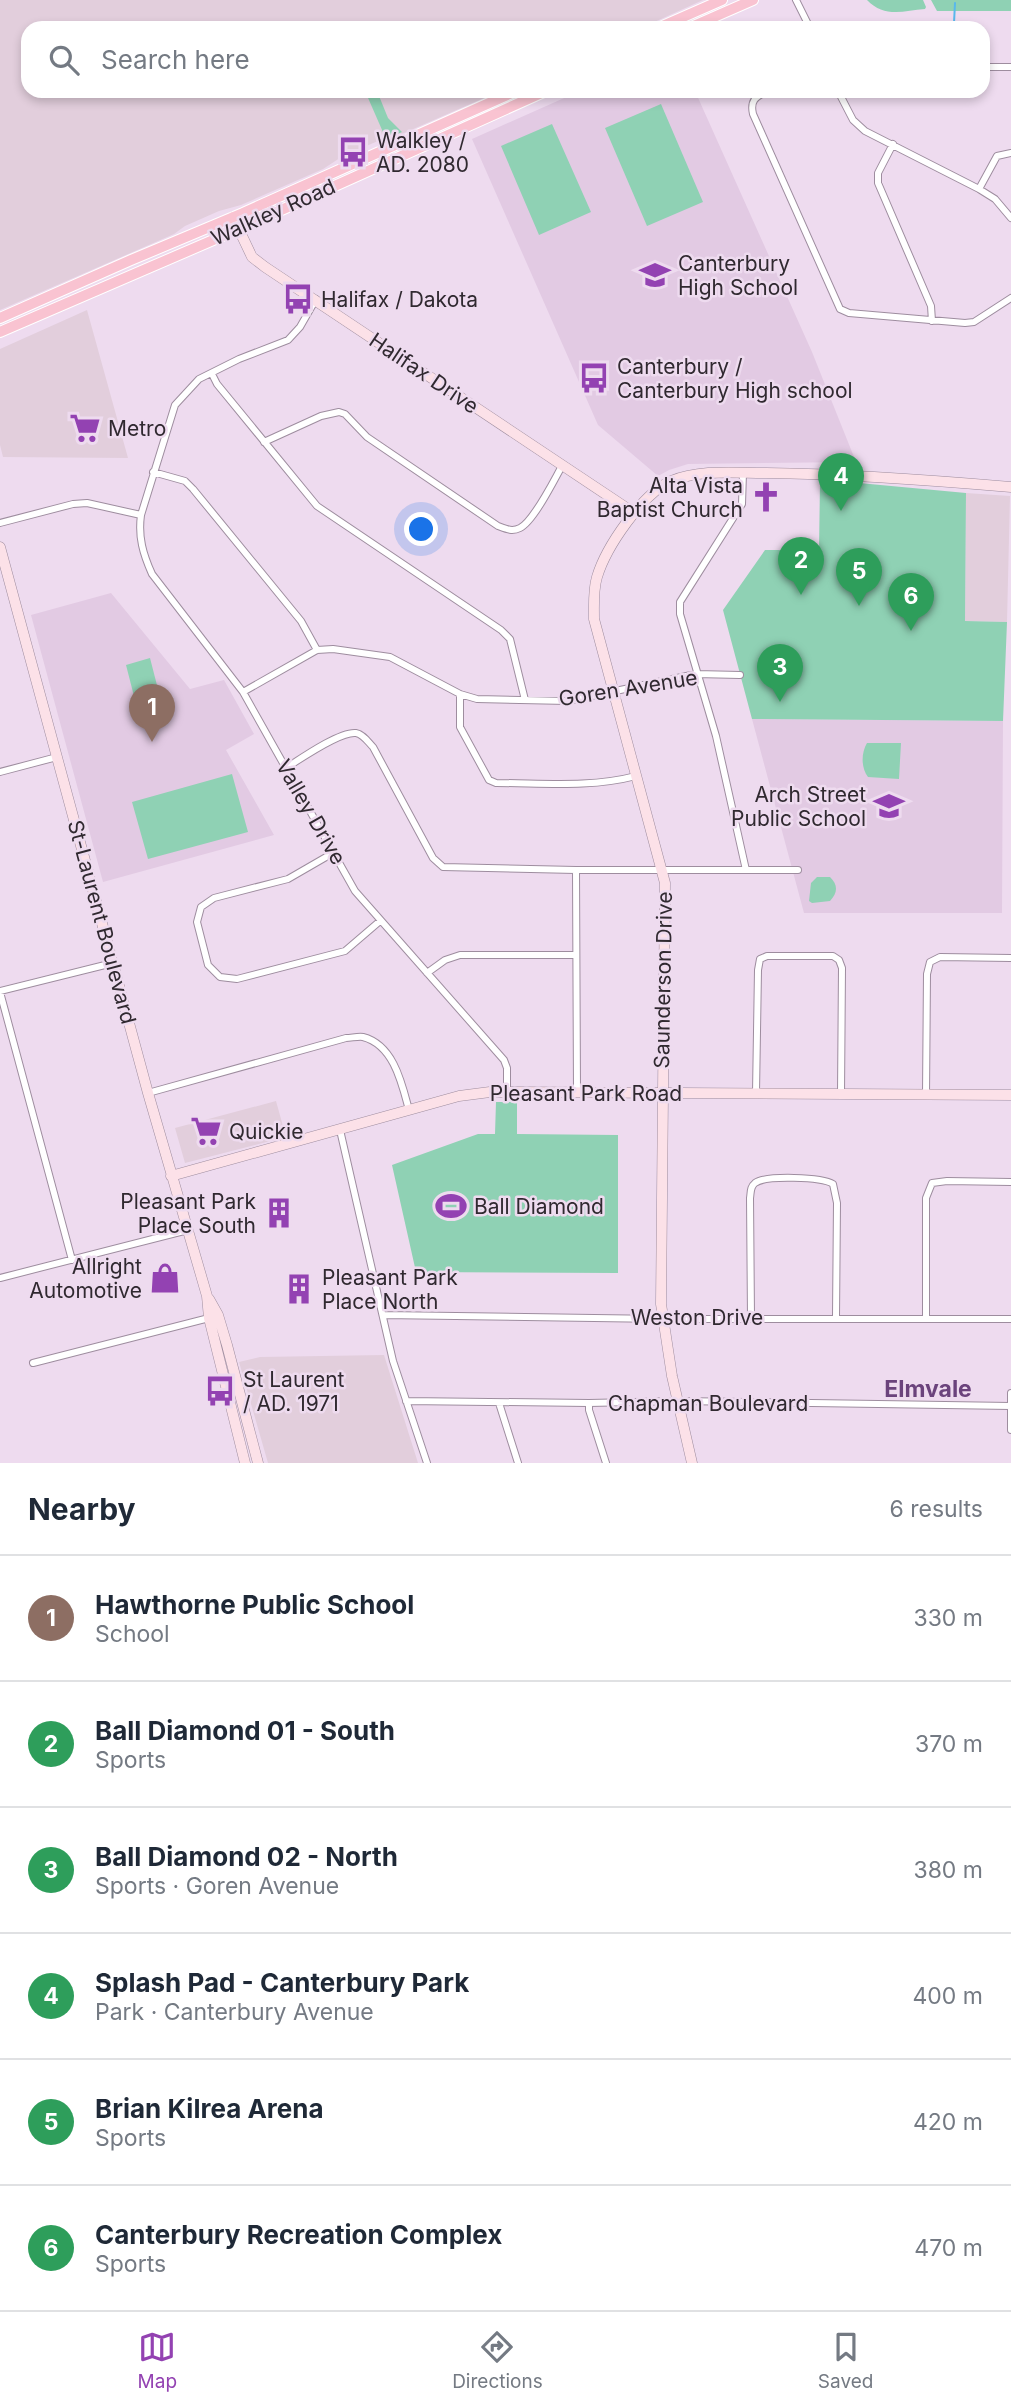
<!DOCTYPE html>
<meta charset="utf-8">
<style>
:root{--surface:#fff;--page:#f2f2f3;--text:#1f2937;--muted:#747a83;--line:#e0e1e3;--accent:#9342b2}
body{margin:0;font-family:Inter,sans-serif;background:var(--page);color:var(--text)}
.you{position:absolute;left:422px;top:530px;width:24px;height:24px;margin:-18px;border:5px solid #fff;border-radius:50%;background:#1a73e8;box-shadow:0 0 0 10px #1a73e833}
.badge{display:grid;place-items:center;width:46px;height:46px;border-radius:50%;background:var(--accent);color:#fff;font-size:23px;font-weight:700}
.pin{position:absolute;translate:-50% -58px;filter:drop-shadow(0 2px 4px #0008)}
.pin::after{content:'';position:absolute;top:37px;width:24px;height:21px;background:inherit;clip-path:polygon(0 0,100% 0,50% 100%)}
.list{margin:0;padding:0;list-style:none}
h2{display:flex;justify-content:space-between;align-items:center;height:91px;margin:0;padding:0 28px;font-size:30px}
h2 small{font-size:23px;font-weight:400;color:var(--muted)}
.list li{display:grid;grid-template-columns:46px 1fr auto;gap:21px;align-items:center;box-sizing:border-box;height:126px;padding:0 28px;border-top:2px solid var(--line)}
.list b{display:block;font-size:26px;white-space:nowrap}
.list p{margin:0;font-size:23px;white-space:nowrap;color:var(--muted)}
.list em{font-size:23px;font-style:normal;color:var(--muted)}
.icon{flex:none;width:38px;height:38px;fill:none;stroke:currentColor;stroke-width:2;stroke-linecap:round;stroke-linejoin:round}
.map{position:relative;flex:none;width:1011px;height:1463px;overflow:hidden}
.search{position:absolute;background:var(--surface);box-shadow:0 4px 10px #0003;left:21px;right:21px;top:21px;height:77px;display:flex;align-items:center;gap:18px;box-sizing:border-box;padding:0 24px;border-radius:21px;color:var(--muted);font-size:26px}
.sheet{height:847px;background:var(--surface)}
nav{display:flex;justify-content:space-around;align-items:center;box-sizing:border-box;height:98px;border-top:2px solid var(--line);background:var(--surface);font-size:19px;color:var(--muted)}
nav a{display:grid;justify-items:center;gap:4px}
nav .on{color:var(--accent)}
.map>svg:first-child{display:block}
.commercial{fill:#e2cedc}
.built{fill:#e2cae3}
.green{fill:#8fd1b4}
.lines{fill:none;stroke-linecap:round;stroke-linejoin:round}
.stream{stroke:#58b8ec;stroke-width:2}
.street-casing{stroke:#9e8d9f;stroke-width:8}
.secondary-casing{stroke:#9e8d9f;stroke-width:11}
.primary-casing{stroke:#fff;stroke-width:12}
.street{stroke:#fff;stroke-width:6}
.secondary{stroke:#fce1e8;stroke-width:10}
.primary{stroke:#f9c3d1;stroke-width:10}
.labels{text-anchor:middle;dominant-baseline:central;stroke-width:5;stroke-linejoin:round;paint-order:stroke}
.poi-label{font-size:21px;fill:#302930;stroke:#eedbef;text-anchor:start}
.street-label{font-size:21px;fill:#302930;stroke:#eedbef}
.neighbourhood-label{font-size:23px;font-weight:bold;fill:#6b437c;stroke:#eedbef}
</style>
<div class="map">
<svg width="1011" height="1463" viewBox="0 0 1011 1463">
<rect width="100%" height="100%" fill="#eedbef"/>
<!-- commercial -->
<path class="commercial" d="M0 0H703L641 28H28V91H500L395 137 378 141 343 156 323 169 241 205 219 211 185 226 174 234 0 310Z
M87 310 128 458 3 457 0 445V349Z
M966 493 1010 496 1007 622 965 621Z
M276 1101 286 1137 185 1163 175 1128Z
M384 1355 418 1463H268L239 1362 260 1357Z"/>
<!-- built -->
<path class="built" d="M580 91H695L812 352 856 462 688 464 669 470 658 476 598 425 472 139Z
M111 593 190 689 224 680 254 734 226 750 274 835 103 882 31 615Z
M752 719 1003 721 1002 913H804Z"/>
<!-- green -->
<path class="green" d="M867 0H923L926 7 925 9C903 11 884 18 867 0Z
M931 0H1011V11H937Z
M365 91H377L388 118 402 132 386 139Z
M661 104 703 202 647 226 605 128Z
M552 124 591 212 539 235 501 146Z
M820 483H859L966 493 965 621 1007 622 1003 721 752 719 723 610 765 550H819Z
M150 658 160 697 136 704 126 665Z
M867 743H901L899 779 868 777C861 768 861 753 867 743Z
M232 774 248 832 148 859 132 802Z
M817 877H830C838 885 838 892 830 901L812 903 809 901 811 883Z
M496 1102H517V1134L618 1135V1273L416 1272 392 1165 478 1134H495Z"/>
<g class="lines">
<!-- stream -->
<path class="stream" d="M954 23 955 3"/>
<!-- street casing -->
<g class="street-casing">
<path id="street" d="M796 0 810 28
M983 67H1011
M767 91C755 97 750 101 753 114L840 309 849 313 965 323 974 322 1011 298
M838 91 853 120 865 131 979 189 995 199 1011 218
M893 144 878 173V183L931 306 932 321
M979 189 997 156 1011 153
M316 299 300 327 288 340 239 359 199 379 175 405 141 515C138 537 143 554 152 574L243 692 355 891 504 1060 507 1068V1092
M212 374 217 384 317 506 501 630 510 639 525 700
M264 442 321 416 339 412 345 414 367 437 498 526C506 529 512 532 520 528 534 521 554 480 562 466
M153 472 185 481 193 489 301 621 317 650
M743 473 742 504 680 602V614L716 736 746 870
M0 523 73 504 87 503 141 515
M243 692 317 650 333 649 390 657 460 694 477 699 568 701 696 674 740 675
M460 694V727L489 780 496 783C543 783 590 788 636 776
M286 768C300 759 340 731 356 733 363 734 368 742 373 747L433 858 443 867 576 870H798
M0 772 57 757
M333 853 288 879 214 898 201 907 197 922 208 965 220 977 237 979 345 951 380 921
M576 870 577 1092
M427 973 445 960 460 955H576
M0 991 113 963
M0 992 72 1260
M148 1093 346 1038C351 1038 359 1036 363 1037 394 1045 402 1084 409 1110
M756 1093 758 970 760 959 767 956H833L839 960 842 968 841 1094
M926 1095 927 974 930 962 940 957 1011 958
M340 1130 393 1361 427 1463
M0 1278 188 1230
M383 1315 663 1319H1011
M751 1317 750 1198C751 1192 750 1187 755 1183 766 1175 822 1177 833 1184L837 1203 836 1317
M926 1318V1198L932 1183 947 1181 1011 1182
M33 1363 209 1318
M1011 1393V1430
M406 1401 589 1403 679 1401 1011 1406
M499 1403 518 1463
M589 1403V1410L606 1463"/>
</g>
<!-- secondary casing -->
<g class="secondary-casing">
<path id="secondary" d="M233 217 252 257 265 267 634 513
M0 547 148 1093 207 1296 209 1318 245 1463
M171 1176 459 1096 490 1092 1011 1095
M209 1299 218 1315 227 1345 258 1463
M692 1463 672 1376 661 1304 665 883 594 619C594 605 593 590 597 577 606 547 642 494 671 481 700 469 735 473 766 473 848 474 929 480 1011 487"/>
</g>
<!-- primary casing -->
<g class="primary-casing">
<path id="primary" d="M658 28 722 0
M689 28 753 0
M0 318 131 260 243 213 516 91
M0 332 248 225 546 91"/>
</g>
<!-- street -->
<use href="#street" class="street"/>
<!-- secondary -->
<use href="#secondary" class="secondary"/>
<!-- primary -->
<use href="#primary" class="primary"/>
</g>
<!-- icons -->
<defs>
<g id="bus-bare" transform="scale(2.415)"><path d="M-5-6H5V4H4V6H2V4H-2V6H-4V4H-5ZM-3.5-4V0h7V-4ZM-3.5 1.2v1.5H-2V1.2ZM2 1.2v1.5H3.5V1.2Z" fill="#9342b2" stroke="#eedbef" stroke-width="2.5" paint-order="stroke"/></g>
<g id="school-bare" transform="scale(2.415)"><path d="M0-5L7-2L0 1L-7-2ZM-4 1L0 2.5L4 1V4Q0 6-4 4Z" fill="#9342b2" stroke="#eedbef" stroke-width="2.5" paint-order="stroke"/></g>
<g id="supermarket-bare" transform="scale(2.415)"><path d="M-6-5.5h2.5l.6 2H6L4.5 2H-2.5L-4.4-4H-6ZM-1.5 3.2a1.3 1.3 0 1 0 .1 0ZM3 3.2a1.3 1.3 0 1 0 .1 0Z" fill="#9342b2" stroke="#eedbef" stroke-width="2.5" paint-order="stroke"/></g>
<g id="church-bare" transform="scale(2.415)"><path d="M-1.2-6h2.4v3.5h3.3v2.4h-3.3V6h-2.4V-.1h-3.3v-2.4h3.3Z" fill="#9342b2" stroke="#eedbef" stroke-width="2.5" paint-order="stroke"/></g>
<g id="stadium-bare" transform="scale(2.415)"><path d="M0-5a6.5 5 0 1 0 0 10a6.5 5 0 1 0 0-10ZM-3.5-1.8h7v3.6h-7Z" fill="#9342b2" stroke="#eedbef" stroke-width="2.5" paint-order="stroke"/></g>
<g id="building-bare" transform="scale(2.415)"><path d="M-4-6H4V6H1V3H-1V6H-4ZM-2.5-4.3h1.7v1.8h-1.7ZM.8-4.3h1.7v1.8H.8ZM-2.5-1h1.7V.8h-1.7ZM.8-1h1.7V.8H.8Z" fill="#9342b2" stroke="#eedbef" stroke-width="2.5" paint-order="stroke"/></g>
<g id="shop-bare" transform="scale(2.415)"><path d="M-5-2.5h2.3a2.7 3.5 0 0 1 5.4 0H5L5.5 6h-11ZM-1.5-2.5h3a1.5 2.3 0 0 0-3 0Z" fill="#9342b2" stroke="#eedbef" stroke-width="2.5" paint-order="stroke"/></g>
</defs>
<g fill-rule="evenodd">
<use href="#bus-bare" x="353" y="152"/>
<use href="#school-bare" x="655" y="275"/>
<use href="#bus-bare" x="298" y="299"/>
<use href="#bus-bare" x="594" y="378"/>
<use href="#supermarket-bare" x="85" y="428"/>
<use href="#church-bare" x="766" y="497"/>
<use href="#school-bare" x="889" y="806"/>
<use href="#supermarket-bare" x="206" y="1131"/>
<use href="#stadium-bare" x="451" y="1206"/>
<use href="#building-bare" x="279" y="1213"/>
<use href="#shop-bare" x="165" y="1278"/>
<use href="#building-bare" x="299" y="1289"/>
<use href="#bus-bare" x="220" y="1391"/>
</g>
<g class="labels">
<!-- poi labels -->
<g class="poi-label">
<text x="376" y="140">Walkley /<tspan x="376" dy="24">AD. 2080</tspan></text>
<text x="678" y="263">Canterbury<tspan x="678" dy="24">High School</tspan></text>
<text x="321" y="299">Halifax / Dakota</text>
<text x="617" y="366">Canterbury /<tspan x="617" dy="24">Canterbury High school</tspan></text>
<text x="108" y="428">Metro</text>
<text x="743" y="485" text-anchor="end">Alta Vista<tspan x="743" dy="24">Baptist Church</tspan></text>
<text x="866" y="794" text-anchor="end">Arch Street<tspan x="866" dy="24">Public School</tspan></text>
<text x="229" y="1131">Quickie</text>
<text x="256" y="1201" text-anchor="end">Pleasant Park<tspan x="256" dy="24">Place South</tspan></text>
<text x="474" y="1206">Ball Diamond</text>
<text x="142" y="1266" text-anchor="end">Allright<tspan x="142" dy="24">Automotive</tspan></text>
<text x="322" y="1277">Pleasant Park<tspan x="322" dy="24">Place North</tspan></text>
<text x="243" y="1379">St Laurent<tspan x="243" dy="24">/ AD. 1971</tspan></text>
</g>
<!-- street labels -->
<g class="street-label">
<text transform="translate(273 212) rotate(-24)">Walkley Road</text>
<text transform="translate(424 373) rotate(34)">Halifax Drive</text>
<text transform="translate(628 688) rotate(-9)">Goren Avenue</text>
<text transform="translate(311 812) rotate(60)">Valley Drive</text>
<text transform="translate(102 922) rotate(75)">St-Laurent Boulevard</text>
<text transform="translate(663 980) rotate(-89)">Saunderson Drive</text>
<text x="586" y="1093">Pleasant Park Road</text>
<text x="697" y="1317">Weston Drive</text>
<text x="708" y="1403">Chapman Boulevard</text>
</g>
<!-- neighbourhood labels -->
<g class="neighbourhood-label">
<text x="928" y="1389">Elmvale</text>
</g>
</g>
</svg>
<div class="you"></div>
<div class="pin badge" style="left:152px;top:742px;background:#8d6e63">1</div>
<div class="pin badge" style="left:801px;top:595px;background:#2e9e5b">2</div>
<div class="pin badge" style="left:780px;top:702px;background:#2e9e5b">3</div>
<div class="pin badge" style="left:841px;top:511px;background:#2e9e5b">4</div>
<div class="pin badge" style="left:859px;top:606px;background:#2e9e5b">5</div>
<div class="pin badge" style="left:911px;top:631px;background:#2e9e5b">6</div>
<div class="search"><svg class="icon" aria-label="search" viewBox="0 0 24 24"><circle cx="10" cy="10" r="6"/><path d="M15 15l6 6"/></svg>Search here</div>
</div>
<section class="sheet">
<h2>Nearby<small>6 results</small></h2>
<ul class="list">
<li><span class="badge" style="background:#8d6e63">1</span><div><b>Hawthorne Public School</b><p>School</p></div><em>330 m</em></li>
<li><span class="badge" style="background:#2e9e5b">2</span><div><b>Ball Diamond 01 - South</b><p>Sports</p></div><em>370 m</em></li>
<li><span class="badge" style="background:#2e9e5b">3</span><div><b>Ball Diamond 02 - North</b><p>Sports · Goren Avenue</p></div><em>380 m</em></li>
<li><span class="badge" style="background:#2e9e5b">4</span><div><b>Splash Pad - Canterbury Park</b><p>Park · Canterbury Avenue</p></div><em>400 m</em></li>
<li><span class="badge" style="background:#2e9e5b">5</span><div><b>Brian Kilrea Arena</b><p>Sports</p></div><em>420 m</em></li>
<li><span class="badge" style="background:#2e9e5b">6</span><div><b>Canterbury Recreation Complex</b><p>Sports</p></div><em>470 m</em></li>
</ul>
</section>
<nav>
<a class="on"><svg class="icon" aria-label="map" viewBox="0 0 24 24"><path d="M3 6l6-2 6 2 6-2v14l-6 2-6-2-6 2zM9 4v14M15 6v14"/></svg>Map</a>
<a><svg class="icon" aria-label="directions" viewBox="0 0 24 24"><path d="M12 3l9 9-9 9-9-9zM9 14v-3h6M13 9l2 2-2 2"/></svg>Directions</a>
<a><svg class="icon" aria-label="saved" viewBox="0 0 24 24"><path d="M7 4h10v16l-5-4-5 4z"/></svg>Saved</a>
</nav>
